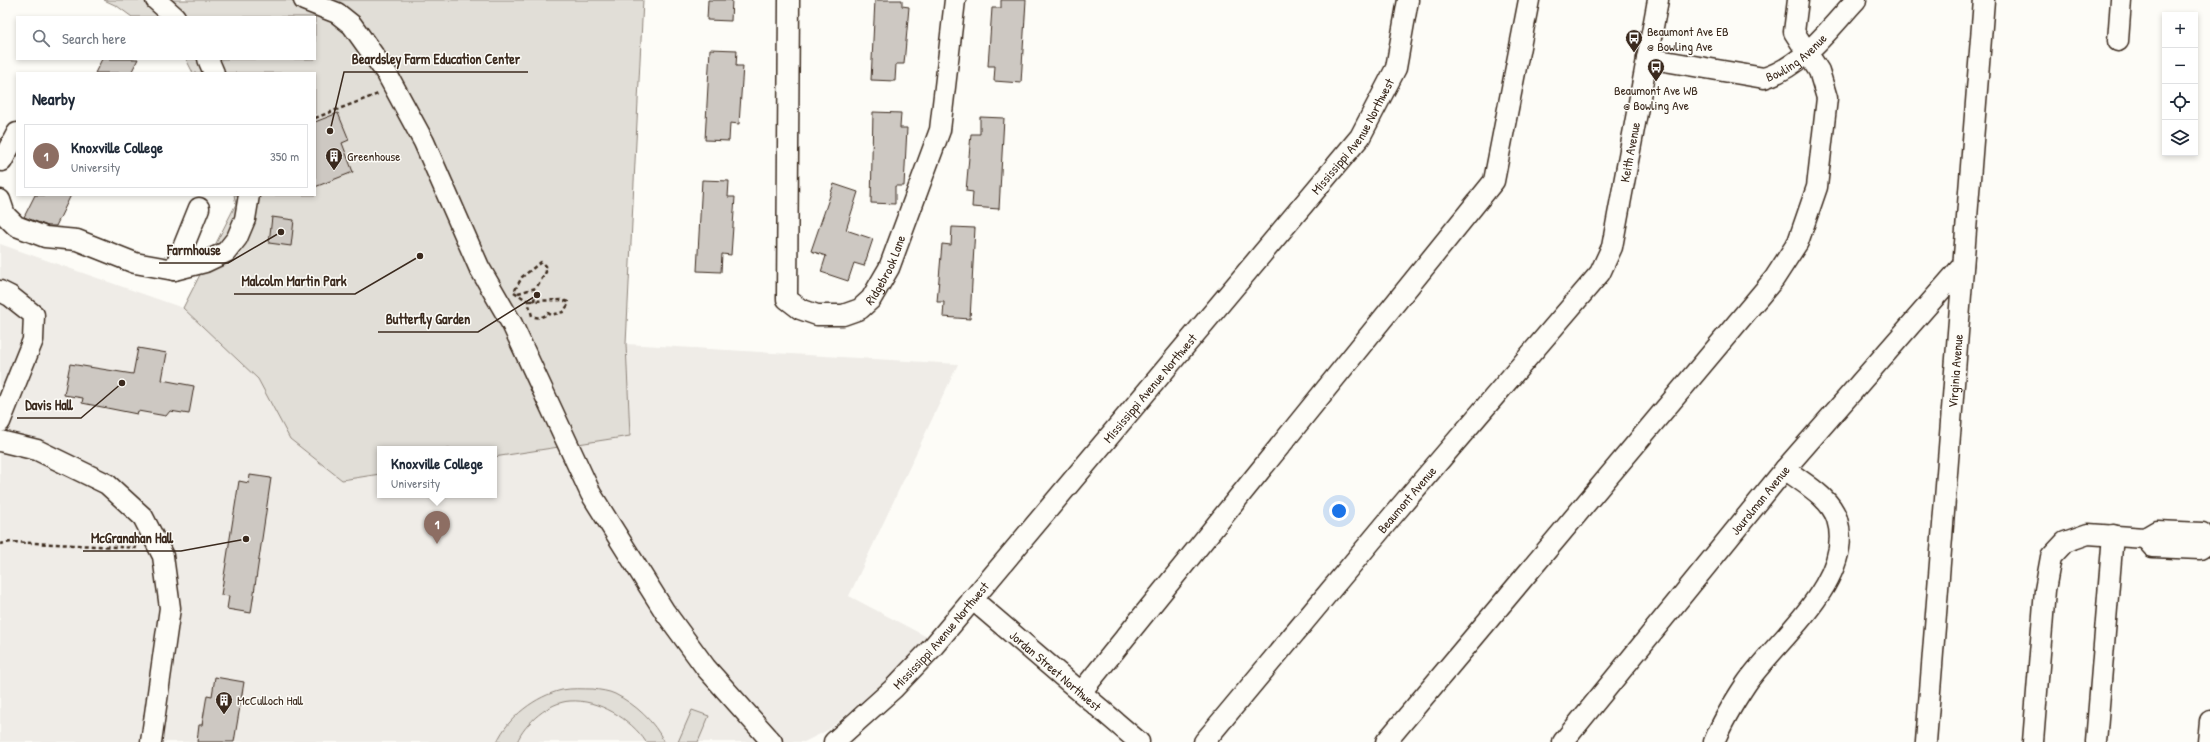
<!DOCTYPE html>
<meta charset="utf-8">
<style>
:root{--surface:#fff;--page:#f2f2f3;--text:#1f2937;--muted:#747a83;--line:#e0e1e3;--accent:#db2777}
body{margin:0;font-family:"Patrick Hand",sans-serif;background:var(--page);color:var(--text)}
.controls{position:absolute;right:12px;top:12px;display:grid;overflow:hidden;border-radius:0px;box-shadow:0 2px 6px #0003}
.controls button{width:36px;height:36px;display:grid;place-items:center;padding:0;border:0;border-bottom:1px solid var(--line);background:var(--surface);color:var(--text);font:20px sans-serif}
.you{position:absolute;left:1339px;top:511px;width:14px;height:14px;margin:-10px;border:3px solid #fff;border-radius:50%;background:#1a73e8;box-shadow:0 0 0 6px #1a73e833}
.badge{display:grid;place-items:center;width:26px;height:26px;border-radius:50%;background:var(--accent);color:#fff;font-size:13px;font-weight:700}
.pin{position:absolute;translate:-50% -33px;filter:drop-shadow(0 1px 2px #0008)}
.pin::after{content:'';position:absolute;top:21px;width:14px;height:12px;background:inherit;clip-path:polygon(0 0,100% 0,50% 100%)}
.popup{position:absolute;left:377px;top:446px;width:120px;height:52px;box-sizing:border-box;display:grid;place-content:center;border-radius:0px;background:var(--surface);filter:drop-shadow(0 1px 3px #0005);font-size:13px;white-space:nowrap;color:var(--muted)}
.popup b{font-size:15px;color:var(--text)}
.popup::after{content:'';position:absolute;left:50%;top:100%;margin-left:-8px;border:8px solid transparent;border-top-color:var(--surface)}
.list{margin:0;padding:0;list-style:none}
h2{display:flex;justify-content:space-between;align-items:center;height:52px;margin:0;padding:0 16px;font-size:17px}
h2 small{font-size:13px;font-weight:400;color:var(--muted)}
.list li{display:grid;grid-template-columns:26px 1fr auto;gap:12px;align-items:center;box-sizing:border-box;height:64px;margin:0 8px 8px;padding:0 8px;border:1px solid var(--line);border-radius:0px}
.list b{display:block;font-size:15px;white-space:nowrap}
.list p{margin:0;font-size:13px;white-space:nowrap;color:var(--muted)}
.list em{font-size:13px;font-style:normal;color:var(--muted)}
.icon{flex:none;width:22px;height:22px;fill:none;stroke:currentColor;stroke-width:2;stroke-linecap:round;stroke-linejoin:round}
.map{position:relative;flex:none;width:2210px;height:742px;overflow:hidden}
.search{position:absolute;background:var(--surface);box-shadow:0 2px 6px #0003;left:16px;top:16px;width:300px;height:44px;display:flex;align-items:center;gap:10px;box-sizing:border-box;padding:0 14px;border-radius:0px;color:var(--muted);font-size:15px}
.panel{position:absolute;background:var(--surface);box-shadow:0 2px 6px #0003;left:16px;top:72px;width:300px;height:124px;border-radius:0px}
.map>svg:first-child{display:block}
.built{fill:#efece7}
.green{fill:#e1ded7;stroke:#8e847a}
.building{fill:#cdc8c2;stroke:#3b2a1e}
.lines{fill:none;stroke-linecap:round;stroke-linejoin:round}
.minor-casing{stroke:#3b2a1e;stroke-width:23}
.path{stroke:#3b2a1e;stroke-width:2.5;stroke-dasharray:4 3;stroke-linecap:butt}
.minor{stroke:#fdfcf7;stroke-width:20}
.labels{text-anchor:middle;dominant-baseline:central;stroke-width:3;stroke-linejoin:round;paint-order:stroke}
.poi-label{font-size:13px;fill:#3b2a1e;stroke:#fdfcf7;text-anchor:start}
.street-label{font-size:13px;fill:#3b2a1e;stroke:#fdfcf7}
.leader{fill:none;stroke:#3b2a1e;stroke-width:1.5}
.callout-dot{fill:#3b2a1e;stroke:#fdfcf7;stroke-width:1.5}
.callout-label{font-size:14px;text-anchor:middle;font-weight:bold;fill:#3b2a1e;stroke:#fdfcf7;stroke-width:3;stroke-linejoin:round;paint-order:stroke}
</style>
<div class="map">
<svg width="2210" height="742" viewBox="0 0 2210 742">
<rect width="100%" height="100%" fill="#fdfcf7"/>
<filter id="ink" filterUnits="userSpaceOnUse"><feTurbulence type="fractalNoise" baseFrequency=".025" numOctaves="2"/><feDisplacementMap in="SourceGraphic" scale="8" xChannelSelector="R" yChannelSelector="G"/><feConvolveMatrix kernelMatrix="1 2 1 2 8 2 1 2 1" color-interpolation-filters="sRGB"/></filter>
<g filter="url(#ink)">
<!-- built -->
<path class="built" d="M0 244 183 308 258 379 290 439 342 480 380 474V495H494V457L630 436 626 344 958 364 849 596 927 637 886 681 828 730 804 742H0Z"/>
<!-- green -->
<path class="green" d="M104 0H643L626 344 630 436 494 457V449H380V474L342 480 290 439 258 379 183 308 236 204 234 195H315V73H193L186 59H315V17H132L117 6Z
M593 689C600 690 609 691 615 694 635 704 655 722 664 742H646C631 719 598 699 570 701 549 702 525 723 517 742H497C508 717 536 696 562 690 572 688 583 689 593 689Z
M692 710 709 716 698 742H678Z"/>
<!-- building -->
<path class="building" d="M708 0H732L731 21 707 20Z
M875 0H902V6L909 7 904 64H896L895 81 871 80Z
M1001 0H1026L1021 83 994 81 995 66H988L992 8H1001Z
M710 49 737 50 736 66H743L739 124 730 123 729 141 705 140Z
M102 59H138L131 73H95Z
M873 112 901 113 900 128H907L904 186H895V204L871 203Z
M338 113 349 140 342 143 353 172 315 187V122Z
M980 117 1004 118 999 209 972 207 973 192 966 191 971 134H980Z
M702 180 729 181 728 197H735L731 255 722 254 721 272 697 271Z
M834 184 858 192 846 230 873 239 864 266 854 263 848 281 821 272 826 256 811 251Z
M35 195H71L56 226H48L24 217Z
M272 217 294 220 291 246 269 243Z
M952 227 975 228 970 319 943 317 944 302H937L942 244 951 245Z
M138 348 167 353 162 380 194 386 189 414 170 411 166 416 138 411 137 414 82 403 83 398 64 395 70 364 133 374Z
M250 475 271 478 251 613 227 609 229 596 221 595 239 481 249 483Z
M215 677 244 682 234 742H197L199 725H202L207 695 212 696Z"/>
<g class="lines">
<!-- minor casing -->
<g class="minor-casing">
<g id="minor">
<path d="M156 0 175 17"/>
<path d="M304 0 337 13 352 25 387 74 424 142 479 267 512 324 591 494 665 612 706 668 772 742"/>
<path id="s1" d="M789 0 787 299 800 309 817 315H843L860 309 871 299 889 268 940 130 955 0"/>
<path d="M2118 41 2121 0"/>
<path id="s2" d="M1647 58 1764 78C1803 66 1829 29 1856 0"/>
<path d="M208 59 214 73"/>
<path d="M2 161 17 133"/>
<path d="M0 200 5 215 16 226 45 237 77 240 135 263 174 270 205 262 226 252 237 238 245 219 249 195"/>
<path d="M174 270 199 208"/>
<path d="M0 291 10 296 34 315 33 340 0 422"/>
<path d="M0 441 37 450 107 484 143 517 163 556 170 608 151 742"/>
<path d="M2145 538 2153 547 2200 549 2210 542"/>
<path id="s3" d="M972 599 1139 742"/>
<path d="M1082 691 1494 181 1529 0"/>
<path id="s4" d="M834 742 893 689 932 648 1360 137 1396 68 1408 0"/>
<path id="s5" d="M1204 742 1394 514 1600 273 1612 247 1658 0"/>
<path d="M1386 742 1774 279 1798 242 1817 187 1827 98 1819 71 1794 32 1798 0"/>
<path id="s6" d="M1563 742 1785 469 1963 265"/>
<path d="M1714 742C1722 722 1734 702 1746 684 1776 640 1856 579 1837 519 1830 497 1803 483 1785 469"/>
<path id="s7" d="M1926 742 1984 0"/>
<path d="M2033 742 2045 590 2051 557 2065 542 2088 534 2145 538 2157 531 2202 533 2209 542"/>
<path d="M2096 742 2113 535"/>
<path d="M2208 742 2210 721"/>
</g>
</g>
<!-- path -->
<path class="path" d="M315 118 378 94
M515 290 522 277 541 262 545 266 546 272 536 288
M514 292 528 301 532 316C538 319 544 317 548 313L551 315 563 312 568 305V302L562 300 528 301
M518 293 536 288 534 301
M0 544 11 542 139 548"/>
<!-- minor -->
<use href="#minor" class="minor"/>
</g>
</g>
<!-- icons -->
<defs>
<g id="bus-pin" transform="scale(0.9)"><path d="M0 17L-7.5 6A9.5 9.5 0 1 1 7.5 6Z" fill="#3b2a1e" stroke="#fdfcf7"/><path d="M-5-6H5V4H4V6H2V4H-2V6H-4V4H-5ZM-3.5-4V0h7V-4ZM-3.5 1.2v1.5H-2V1.2ZM2 1.2v1.5H3.5V1.2Z" fill="#fff"/></g>
<g id="building-pin" transform="scale(0.9)"><path d="M0 17L-7.5 6A9.5 9.5 0 1 1 7.5 6Z" fill="#3b2a1e" stroke="#fdfcf7"/><path d="M-4-6H4V6H1V3H-1V6H-4ZM-2.5-4.3h1.7v1.8h-1.7ZM.8-4.3h1.7v1.8H.8ZM-2.5-1h1.7V.8h-1.7ZM.8-1h1.7V.8H.8Z" fill="#fff"/></g>
</defs>
<g fill-rule="evenodd">
<use href="#bus-pin" x="1634" y="38"/>
<use href="#bus-pin" x="1656" y="67"/>
<use href="#building-pin" x="334" y="156"/>
<use href="#building-pin" x="224" y="700"/>
</g>
<g class="labels">
<!-- poi labels -->
<g class="poi-label">
<text x="1647" y="31">Beaumont Ave EB<tspan x="1647" dy="15">@ Bowling Ave</tspan></text>
<text x="1656" y="90" text-anchor="middle">Beaumont Ave WB<tspan x="1656" dy="15">@ Bowling Ave</tspan></text>
<text x="347" y="156">Greenhouse</text>
<text x="237" y="700">McCulloch Hall</text>
</g>
<!-- street labels -->
<g class="street-label">
<text stroke="none"><textPath href="#s2" startOffset="157">Bowling Avenue</textPath></text>
<text stroke="none"><textPath href="#s4" startOffset="799">Mississippi Avenue Northwest</textPath></text>
<text stroke="none"><textPath href="#s5" startOffset="739">Keith Avenue</textPath></text>
<text stroke="none"><textPath href="#s1" startOffset="425">Ridgebrook Lane</textPath></text>
<text stroke="none"><textPath href="#s7" startOffset="372">Virginia Avenue</textPath></text>
<text stroke="none"><textPath href="#s4" startOffset="475">Mississippi Avenue Northwest</textPath></text>
<text stroke="none"><textPath href="#s5" startOffset="316">Beaumont Avenue</textPath></text>
<text stroke="none"><textPath href="#s6" startOffset="312">Jourolman Avenue</textPath></text>
<text stroke="none"><textPath href="#s4" startOffset="151">Mississippi Avenue Northwest</textPath></text>
<text stroke="none"><textPath href="#s3" startOffset="110">Jordan Street Northwest</textPath></text>
</g>
</g>
<!-- callouts -->
<path class="leader" d="M330 131L344 72H528M281 232L228 263H159M420 256L355 294H234M537 295L478 332H378M122 383L81 418H17M246 539L181 551H83"/>
<g class="callout-dot">
<circle cx="330" cy="131" r="4"/>
<circle cx="281" cy="232" r="4"/>
<circle cx="420" cy="256" r="4"/>
<circle cx="537" cy="295" r="4"/>
<circle cx="122" cy="383" r="4"/>
<circle cx="246" cy="539" r="4"/>
</g>
<g class="callout-label">
<text x="436" y="64">Beardsley Farm Education Center</text>
<text x="194" y="255">Farmhouse</text>
<text x="294" y="286">Malcolm Martin Park</text>
<text x="428" y="324">Butterfly Garden</text>
<text x="49" y="410">Davis Hall</text>
<text x="132" y="543">McGranahan Hall</text>
</g>
</svg>
<div class="controls">
<button>+</button>
<button>−</button>
<button><svg class="icon" aria-label="locate" viewBox="0 0 24 24"><circle cx="12" cy="12" r="6"/><path d="M12 2v4M12 18v4M2 12h4M18 12h4"/></svg></button>
<button><svg class="icon" aria-label="layers" viewBox="0 0 24 24"><path d="M12 4l9 5-9 5-9-5zM3 14l9 5 9-5"/></svg></button>
</div>
<div class="you"></div>
<div class="pin badge" style="left:437px;top:544px;background:#8d6e63">1</div>
<div class="popup"><b>Knoxville College</b>University</div>
<div class="search"><svg class="icon" aria-label="search" viewBox="0 0 24 24"><circle cx="10" cy="10" r="6"/><path d="M15 15l6 6"/></svg>Search here</div>
<section class="panel">
<h2>Nearby<small></small></h2>
<ul class="list">
<li><span class="badge" style="background:#8d6e63">1</span><div><b>Knoxville College</b><p>University</p></div><em>350 m</em></li>
</ul>
</section>
</div>
